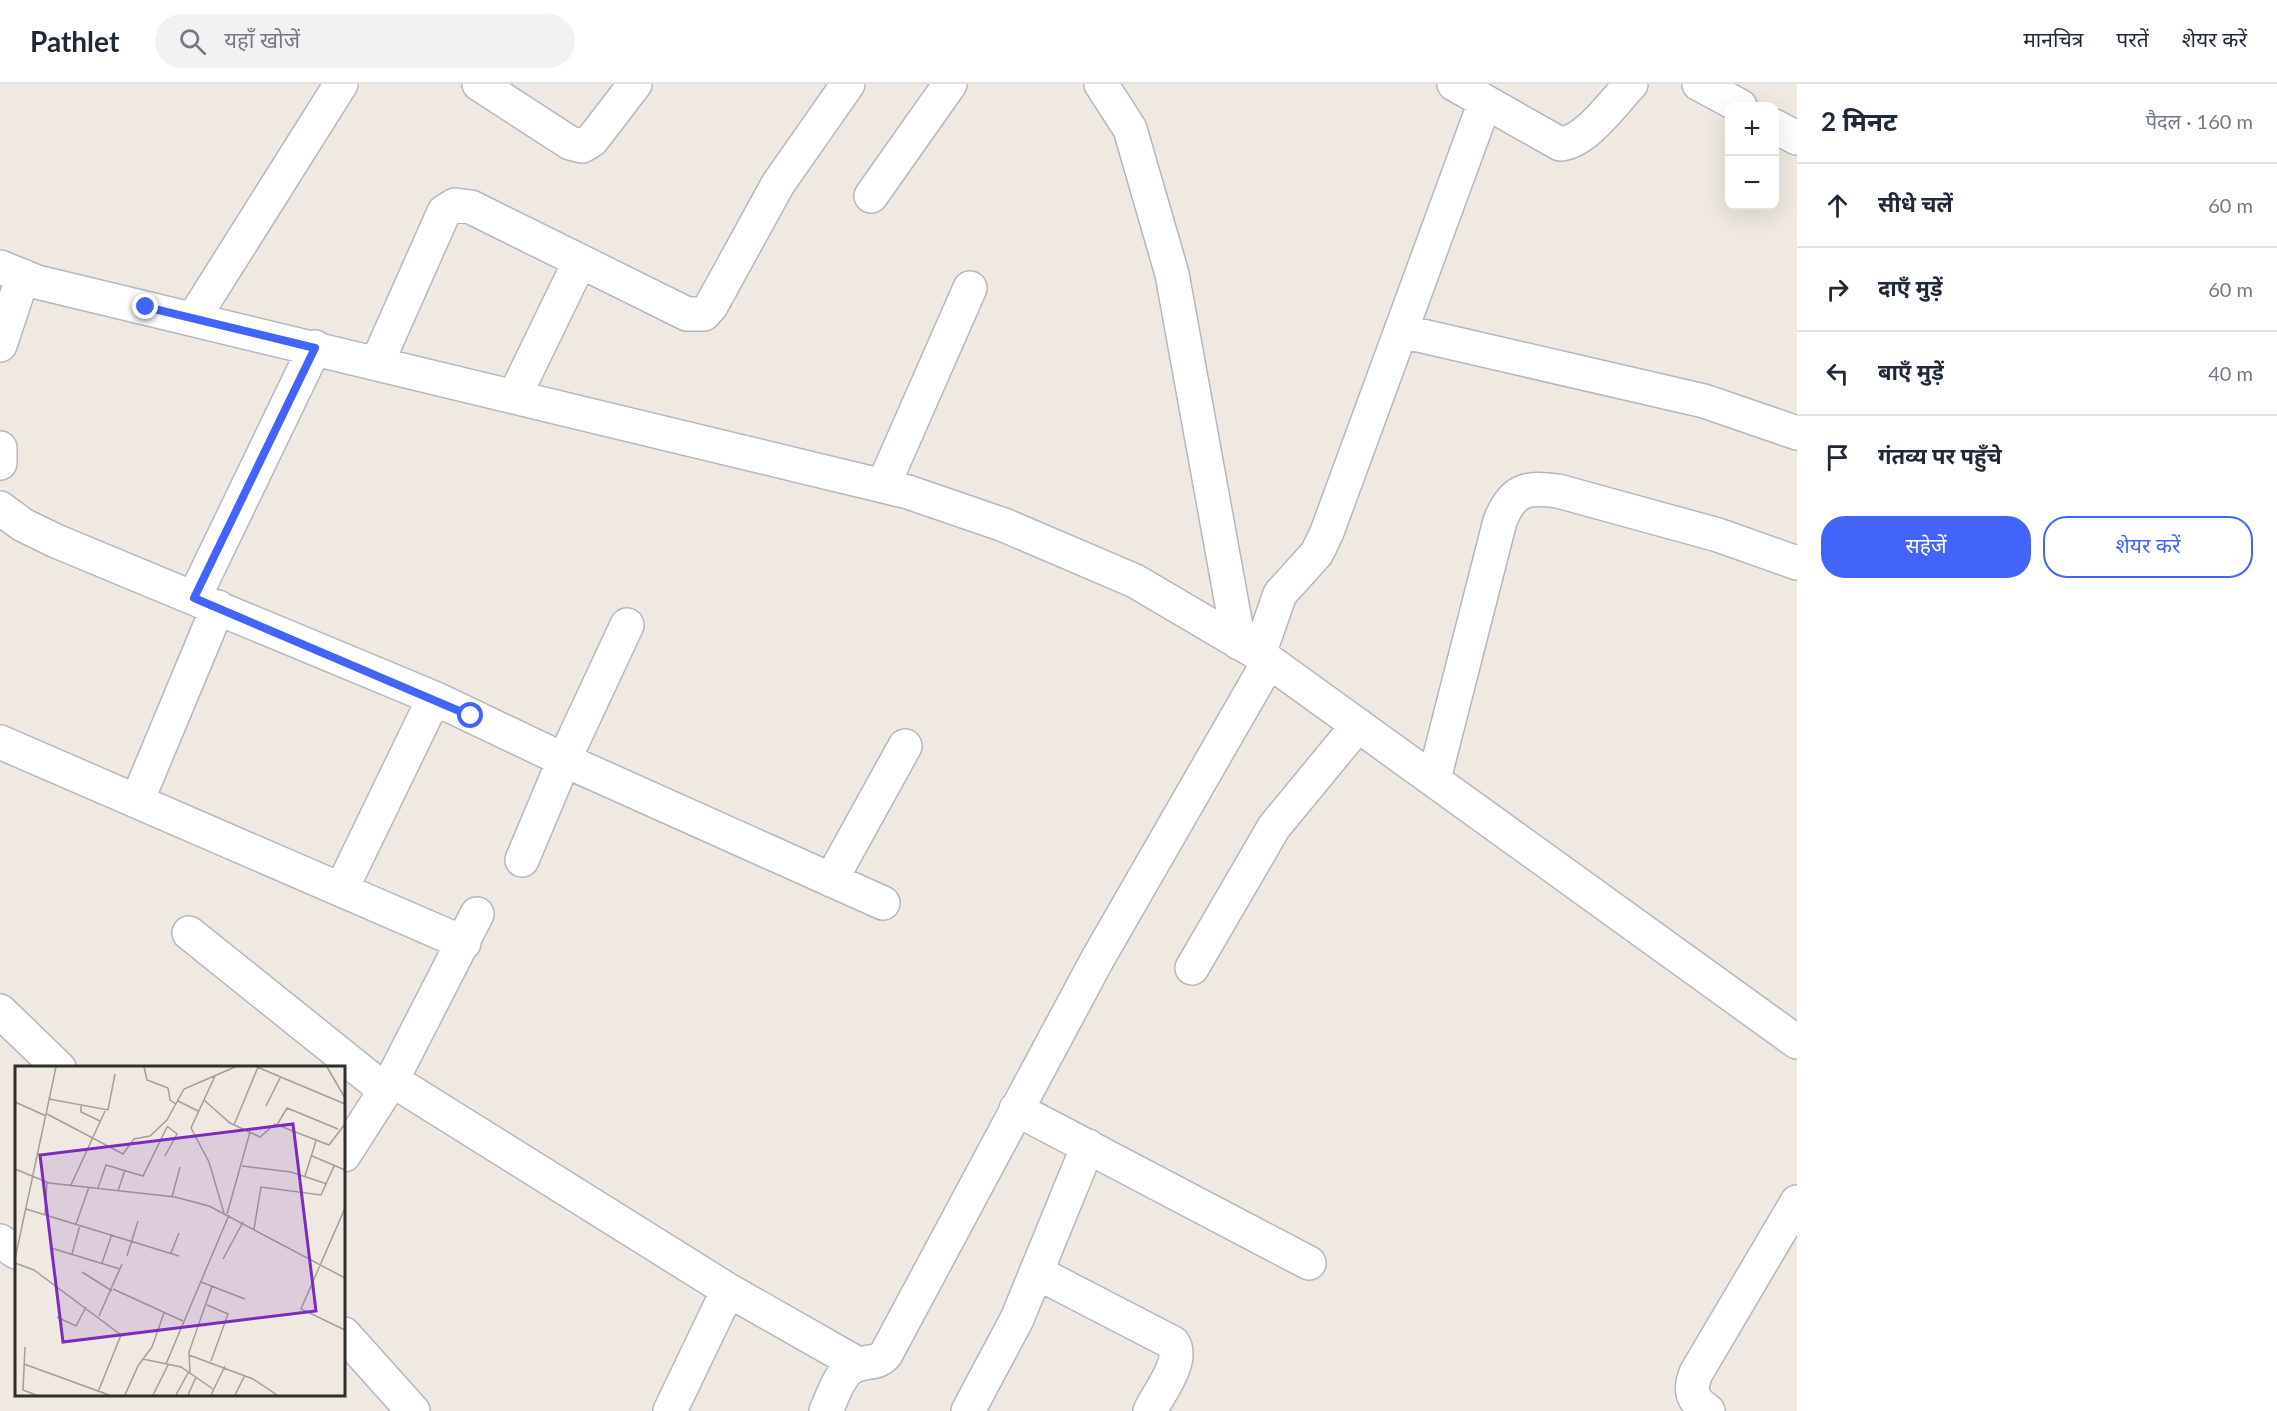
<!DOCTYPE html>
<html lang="hi">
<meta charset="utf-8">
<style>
:root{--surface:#fff;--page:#f2f2f3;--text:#1f2937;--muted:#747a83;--line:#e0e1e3;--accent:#4264fb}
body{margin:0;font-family:Lato,"Noto Sans Devanagari",sans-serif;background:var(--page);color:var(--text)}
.controls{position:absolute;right:18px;top:18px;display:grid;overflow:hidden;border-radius:12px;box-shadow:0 6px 24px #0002}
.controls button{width:54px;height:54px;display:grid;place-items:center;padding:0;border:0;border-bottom:2px solid var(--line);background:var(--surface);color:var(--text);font:30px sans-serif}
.stop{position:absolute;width:18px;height:18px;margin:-14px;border:4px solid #4264fb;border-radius:50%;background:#fff}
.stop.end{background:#4264fb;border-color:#fff;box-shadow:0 2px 6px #0008}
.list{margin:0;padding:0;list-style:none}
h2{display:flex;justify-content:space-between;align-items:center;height:78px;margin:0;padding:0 24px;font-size:26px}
h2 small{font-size:20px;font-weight:400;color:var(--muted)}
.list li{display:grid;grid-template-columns:39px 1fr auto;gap:18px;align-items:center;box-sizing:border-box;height:84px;padding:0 24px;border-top:2px solid var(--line)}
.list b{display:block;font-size:22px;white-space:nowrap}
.list em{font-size:20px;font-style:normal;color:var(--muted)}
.actions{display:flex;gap:12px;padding:18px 24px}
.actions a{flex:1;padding:14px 0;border:2px solid var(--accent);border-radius:24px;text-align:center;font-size:21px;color:var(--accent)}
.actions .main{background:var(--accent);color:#fff}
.icon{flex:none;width:33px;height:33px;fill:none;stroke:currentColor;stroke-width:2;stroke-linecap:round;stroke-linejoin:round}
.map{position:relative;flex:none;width:1797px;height:1327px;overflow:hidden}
header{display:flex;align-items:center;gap:36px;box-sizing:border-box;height:84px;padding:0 30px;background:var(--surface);border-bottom:2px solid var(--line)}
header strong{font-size:28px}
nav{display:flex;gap:33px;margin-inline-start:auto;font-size:21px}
.search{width:420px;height:54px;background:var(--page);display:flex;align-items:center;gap:15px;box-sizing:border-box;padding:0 21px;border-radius:33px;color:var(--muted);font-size:22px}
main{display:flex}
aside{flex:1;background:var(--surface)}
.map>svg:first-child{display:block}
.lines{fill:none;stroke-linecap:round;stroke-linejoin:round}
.minor-casing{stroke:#b4b7c1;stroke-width:36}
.minor{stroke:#fff;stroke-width:33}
.route{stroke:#4264fb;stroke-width:8}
.inset-road{fill:none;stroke:#a29e99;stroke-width:1.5}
.view{fill:#7b2cbf;fill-opacity:0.15;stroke:#7b2cbf;stroke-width:3}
.inset-edge{fill:none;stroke:#2e2e2e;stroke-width:3}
</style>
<header>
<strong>Pathlet</strong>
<div class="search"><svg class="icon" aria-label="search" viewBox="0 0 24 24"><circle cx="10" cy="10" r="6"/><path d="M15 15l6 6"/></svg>यहाँ खोजें</div>
<nav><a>मानचित्र</a><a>परतें</a><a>शेयर करें</a></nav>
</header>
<main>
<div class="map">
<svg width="1797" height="1327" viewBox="0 0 1797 1327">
<rect width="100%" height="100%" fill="#efe9e1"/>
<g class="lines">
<!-- minor casing -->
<g class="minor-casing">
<path id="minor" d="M479 0 570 59 582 62 592 56 635 0
M1101 0 1130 45 1172 190 1239 559
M1454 0 1560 60C1585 59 1614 18 1631 0
M1699 0 1740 22
M1774 42 1797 54
M871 112 950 0
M0 183 37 198 908 408 1004 441 1135 497 1259 570 1797 958
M193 235 341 0
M1401 247 1704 317 1797 349
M0 261 23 192
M377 279 444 128 455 121 471 123 687 230H704L711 222 778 100 848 0
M514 313 580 177
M0 364V379
M883 402 970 204
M0 424 23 441 56 457 434 614 564 676 883 819
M194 514 315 263
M1259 570 1280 510 1317 469 1327 448 1485 18
M0 658 464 859
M1434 695 1500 437C1513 405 1526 403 1558 407L1718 451 1797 479
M137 717 218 523
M522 776 564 676 627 541
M831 796 905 662
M341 806 434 614
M189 849 386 1007
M1192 884 1274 743 1358 641
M0 927 59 984
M392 996 728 1206 858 1280
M1016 1025 1309 1179
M344 1071 392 996 477 830
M0 1157 16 1168
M1036 1188 1173 1259C1185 1277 1158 1310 1150 1327
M344 1250 413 1327
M670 1327 728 1206
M826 1327C833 1312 839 1289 854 1282 866 1276 877 1281 886 1270L1097 876 1269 577
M968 1327 1017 1235 1088 1062
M1708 1327C1692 1316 1689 1307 1696 1289L1797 1118"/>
</g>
<!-- minor -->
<use href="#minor" class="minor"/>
</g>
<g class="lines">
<!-- route -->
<path class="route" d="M146 223 315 264 194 514 471 632"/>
</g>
<!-- overview -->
<g transform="translate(15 982)">
<rect width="330" height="330" fill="#efe9e1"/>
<path class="inset-road" d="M129 1 132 14 153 22 155 34 161 38M242 1 330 38M312 1 330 32M200 10 176 62 194 96 209 147M34 33 93 44 100 8M189 34 215 57 245 71 260 58 314 79 330 58M163 35 183 45M0 36 31 50M66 40V46L85 55M251 40 265 12M32 48 108 88 119 73 135 70 152 54 169 23 220 1M219 59 243 1M262 59 272 42 323 63M150 90 162 68 152 60M297 90 330 104M227 100 276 106 312 118M0 103 34 117 160 131 194 140 330 212M290 110 301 75M56 119 90 45M83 122 91 99 128 110 152 61M103 125 110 104M157 131 165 101M330 142 286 243 330 264M11 143 164 190M30 148 32 116M212 148 235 66M61 158 74 121M239 163 246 121 306 129 319 100M36 182 105 203M156 187 164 167M57 188 65 159M112 190 123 155M0 193 41 1M208 193 228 156M0 197 19 204 106 269 83 326M87 197 97 168M67 206 97 225M186 216 230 233M98 223 168 255M192 239 213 248 196 295M84 250 107 198M42 251 61 260 71 241M10 281 8 324 21 329M174 289 238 313 262 329M128 293 166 301 198 323M9 298 94 329M151 298 214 149M175 306 174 286 197 220M110 329 123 300 137 281 149 247M138 329 153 299M161 329 174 305M173 329 181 311M196 329 210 300M220 329 230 309"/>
<path class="view" d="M278 58 301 245 48 276 25 89Z"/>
<rect width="330" height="330" class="inset-edge"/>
</g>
</svg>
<div class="controls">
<button>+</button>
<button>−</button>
</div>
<div class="stop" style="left:471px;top:632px"></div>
<div class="stop end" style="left:146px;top:223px"></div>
</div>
<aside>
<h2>2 मिनट<small>पैदल · 160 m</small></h2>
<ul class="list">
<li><svg class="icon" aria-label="ahead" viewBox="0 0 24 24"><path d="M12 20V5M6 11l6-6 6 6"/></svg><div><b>सीधे चलें</b></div><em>60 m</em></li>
<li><svg class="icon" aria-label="right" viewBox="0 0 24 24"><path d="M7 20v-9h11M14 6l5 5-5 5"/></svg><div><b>दाएँ मुड़ें</b></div><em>60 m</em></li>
<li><svg class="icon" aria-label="left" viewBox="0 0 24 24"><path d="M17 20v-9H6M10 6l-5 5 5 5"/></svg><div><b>बाएँ मुड़ें</b></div><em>40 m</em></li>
<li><svg class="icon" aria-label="arrive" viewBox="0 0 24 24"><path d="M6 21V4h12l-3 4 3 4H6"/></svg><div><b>गंतव्य पर पहुँचे</b></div></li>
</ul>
<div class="actions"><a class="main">सहेजें</a><a>शेयर करें</a></div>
</aside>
</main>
